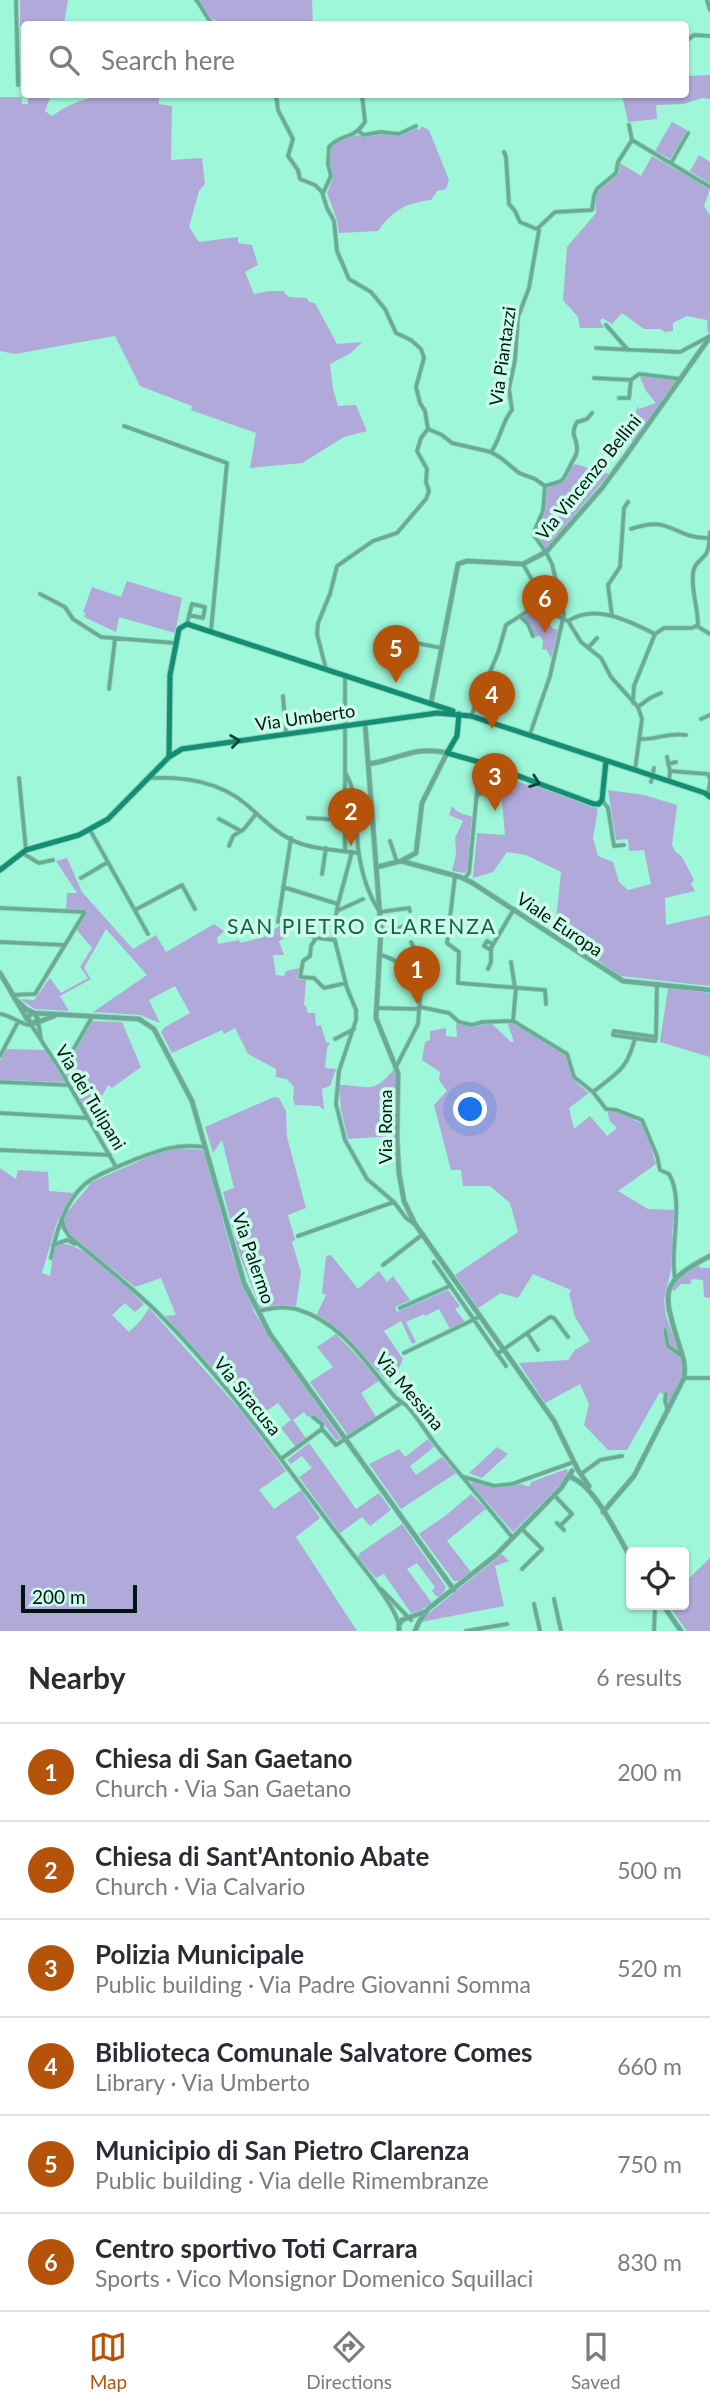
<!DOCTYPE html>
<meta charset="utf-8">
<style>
:root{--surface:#fff;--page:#f2f2f3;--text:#2b2b33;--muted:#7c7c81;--line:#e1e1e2;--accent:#b45309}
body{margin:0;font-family:Lato,sans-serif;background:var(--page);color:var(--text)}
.controls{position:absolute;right:21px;bottom:21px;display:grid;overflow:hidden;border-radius:7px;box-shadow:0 2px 5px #0004}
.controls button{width:63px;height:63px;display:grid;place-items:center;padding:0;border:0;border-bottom:2px solid var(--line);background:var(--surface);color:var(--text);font:35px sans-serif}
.scale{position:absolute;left:21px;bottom:18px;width:116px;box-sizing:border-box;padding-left:7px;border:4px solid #00160f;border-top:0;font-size:19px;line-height:24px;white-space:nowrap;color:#00160f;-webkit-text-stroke:5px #cafcea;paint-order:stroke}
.you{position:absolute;left:471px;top:1110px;width:24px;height:24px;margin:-18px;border:5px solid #fff;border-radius:50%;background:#1a73e8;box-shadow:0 0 0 10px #1a73e833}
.badge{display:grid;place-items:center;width:46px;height:46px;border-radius:50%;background:var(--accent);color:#fff;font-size:23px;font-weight:700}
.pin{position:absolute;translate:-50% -58px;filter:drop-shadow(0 2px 4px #0008)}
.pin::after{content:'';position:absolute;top:37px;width:24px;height:21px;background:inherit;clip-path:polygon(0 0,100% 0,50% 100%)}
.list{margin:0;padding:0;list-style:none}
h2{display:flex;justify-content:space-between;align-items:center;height:91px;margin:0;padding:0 28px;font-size:30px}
h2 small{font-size:23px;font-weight:400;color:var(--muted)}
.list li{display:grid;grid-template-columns:46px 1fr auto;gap:21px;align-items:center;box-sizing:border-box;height:98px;padding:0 28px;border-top:2px solid var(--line)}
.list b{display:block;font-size:26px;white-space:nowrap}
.list p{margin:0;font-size:23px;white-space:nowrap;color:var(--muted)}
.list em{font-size:23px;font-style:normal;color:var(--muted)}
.icon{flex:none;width:38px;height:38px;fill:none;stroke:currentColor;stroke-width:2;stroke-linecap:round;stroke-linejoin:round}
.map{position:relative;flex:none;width:710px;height:1631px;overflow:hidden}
.search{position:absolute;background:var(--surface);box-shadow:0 2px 5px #0004;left:21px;right:21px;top:21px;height:77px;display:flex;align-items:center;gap:18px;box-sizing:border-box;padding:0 24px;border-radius:7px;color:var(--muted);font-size:26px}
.sheet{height:679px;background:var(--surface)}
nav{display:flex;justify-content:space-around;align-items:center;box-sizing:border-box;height:98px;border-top:2px solid var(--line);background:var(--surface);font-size:19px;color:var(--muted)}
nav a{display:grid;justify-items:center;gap:4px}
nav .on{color:var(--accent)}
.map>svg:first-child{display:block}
.green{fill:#b0a9da}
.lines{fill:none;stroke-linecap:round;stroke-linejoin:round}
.minor-casing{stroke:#86d3ba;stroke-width:5}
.tertiary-casing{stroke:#86d3ba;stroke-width:6}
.secondary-casing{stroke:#86d3ba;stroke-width:7}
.minor{stroke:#6caa96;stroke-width:3.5}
.tertiary{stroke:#6caa96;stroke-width:4.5}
.secondary{stroke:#138e72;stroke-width:5}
.oneway{stroke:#084637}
.labels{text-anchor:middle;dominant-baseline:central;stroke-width:7;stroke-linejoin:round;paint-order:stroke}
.street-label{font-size:18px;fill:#00160f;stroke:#cafcea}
.quarter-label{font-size:21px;letter-spacing:2px;fill:#1a604e;stroke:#cafcea}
</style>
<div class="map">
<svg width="710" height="1631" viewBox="0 0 710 1631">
<rect width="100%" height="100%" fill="#9ff7da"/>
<!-- green -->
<path class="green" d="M20 0H68L64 24 20 26Z
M198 0H312L313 24H216V21L207 16 203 6Z
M710 75V99L702 98 684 104 656 105 657 119 628 122 622 95 686 94V76Z
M28 95H51L45 111 52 116C84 92 120 92 159 98V104L172 106 171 160 202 158 205 184 199 191 189 227 199 242 238 237V243L252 245 258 265 245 272 254 294 269 291H283L289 297 307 298 309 302 315 303 337 344 362 342 351 353 330 364 333 389 338 406 356 405 367 431 344 437 302 463 250 468 256 433 191 410 192 406 140 386 115 336 15 354 0 351V97H22V104H28Z
M672 122 687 130 670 159 655 151Z
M421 126 429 130 449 180 446 189 437 191 431 200C406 203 393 210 378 231L339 233 337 220 327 193 333 178 329 160 331 148C343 136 362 134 378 133 385 133 393 137 400 135 406 134 411 130 416 128L420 130Z
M699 155 710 162V184L690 171Z
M652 156 710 189 704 206 710 215V331L708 334 707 320 687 316 673 323V331L665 332 660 329H644L622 313 612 324 602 318 600 321 604 328H580L578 317 563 300 567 247 596 213C593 190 602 186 619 173L620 163 641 176Z
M639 375 673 379 676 382 632 442 637 406 639 409 656 403 646 391Z
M575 464 609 474 546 548 535 532 544 513 546 489 564 481 570 468Z
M127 581 182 598 175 633 119 617 116 632 84 617 86 613 83 612 92 587 121 597Z
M533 611 545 613 552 628 558 630 551 658 546 649 542 650 543 641 540 636 536 637C530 630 530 623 523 617Z
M504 777 528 785 531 784 598 809 593 838 598 856 613 862 619 882 628 890 651 884 644 850 629 851 628 839 616 840 608 790 644 795 677 805 672 845 675 851 682 857 694 880 691 884 695 891 665 898 666 925 710 915V986L620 976 555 930 561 872 526 855 507 852 493 872 473 878 477 833 505 835 502 802Z
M452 806 458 812 472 817 467 870 465 873 452 871 456 854 455 838 463 821 449 815Z
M67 858 82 892 133 949 156 935 166 952 214 924 224 931 217 938 218 944 239 940 240 943 264 937 283 923 297 930H288L285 938 279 941 284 955H273L276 975 284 976 286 971 299 968 297 979 306 980 304 1005 306 1006 308 1013H315L316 1026 321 1025 326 1042 330 1043 327 1048 325 1068 336 1069 330 1086 322 1089 324 1110 319 1106 295 1105 293 1099 294 1087 287 1079 276 1077V1069L248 1054 235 1028 224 1034 222 1030 172 1053 161 1032 165 1027 190 1013 175 986 149 1000 160 1023 140 1015 93 1012 147 975 106 929 84 968 91 979 60 996 69 1011 35 1009 20 999 34 1000 50 978 61 993 88 978 80 967 92 948 76 929 88 911 66 909 67 893H77L56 861Z
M668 988 710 993V1057L660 1042Z
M92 1021 122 1022 141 1067 112 1088 108 1085 102 1096 98 1094 88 1114 63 1072Z
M507 1022C516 1024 561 1048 565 1056 576 1076 566 1076 589 1093L569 1108 574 1129 590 1116 607 1136 617 1128 610 1121 607 1111H616L643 1124 656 1164 618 1191 648 1209 675 1210 672 1233 674 1242 673 1261 664 1300 666 1316 679 1352 670 1347 665 1327C663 1339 667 1349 681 1357L682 1375 669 1406 666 1398 669 1394 666 1391 664 1395 660 1392 627 1450H608L584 1425 589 1404 580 1384 545 1403 519 1363 568 1360 575 1350 590 1341 575 1317 569 1294 571 1290 533 1274 518 1298 501 1293 478 1308 455 1275 518 1232 510 1203 490 1186H463L461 1170H451L434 1105 447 1091 439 1080 440 1072 422 1060 425 1042 430 1040V1031L446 1028V1036L457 1037 456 1023 474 1027 491 1023 511 1042H514Z
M6 1049 45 1050 65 1082 0 1080V1060Z
M394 1069 397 1079 394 1136 348 1139 341 1110 339 1085C366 1085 373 1096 394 1069Z
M274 1097 279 1098 286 1111 287 1137 306 1208 288 1215 295 1240 292 1242 301 1272 296 1306 280 1305 260 1308 239 1253 223 1192 234 1188 222 1140 213 1153 205 1127Z
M175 1148 204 1150 232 1254 255 1314 341 1439 336 1440 321 1420 307 1416 304 1412 293 1420 306 1438 295 1446 281 1428 291 1420 278 1403 255 1419 240 1398 165 1316 176 1315 161 1278 135 1287 68 1233 64 1222 65 1215 92 1182 157 1153Z
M0 1168 16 1179 18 1170 48 1172 49 1191 74 1193 57 1222 42 1273 50 1276 54 1247C73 1230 129 1289 144 1304L135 1312 125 1303 112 1315 129 1332 141 1320 149 1308 242 1412 286 1471 259 1490 274 1509 301 1490 320 1518 296 1537 357 1631H0Z
M331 1255 358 1289 379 1271 387 1282 393 1276 410 1300 395 1307 397 1312 448 1290 460 1306 455 1309 465 1322 450 1329 439 1309 425 1316 424 1314 406 1322 416 1342 412 1344 401 1321 384 1331 403 1359 392 1384 383 1377 348 1338 316 1316 326 1295 322 1293 326 1256Z
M698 1265 701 1268H710V1298L704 1297 703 1280 692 1279 690 1284H681L674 1291 672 1289C677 1277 687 1271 698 1265Z
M336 1334 380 1380 361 1393 376 1417 348 1435 310 1382 333 1367 317 1347Z
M428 1439 434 1447 410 1466 416 1475 442 1457 456 1473 401 1509 369 1464 399 1449 405 1457Z
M309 1443 356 1509 379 1493 391 1510 370 1526 362 1517 340 1533 299 1477 312 1468 302 1456 291 1464 287 1460Z
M497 1447 508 1454 482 1478 469 1473Z
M567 1469 568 1473 565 1480 513 1532 471 1484 472 1481 494 1488 522 1484 526 1486H530L531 1482Z
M471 1494 487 1510H484L447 1541 471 1572 458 1581H454L419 1534 445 1516Z
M402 1524 446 1587 444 1592 439 1597 436 1596 432 1591 435 1587 417 1563 407 1569 432 1603 419 1611 411 1613 384 1574 376 1578 358 1557 360 1553Z
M502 1554 509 1561 495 1566 504 1606 421 1622 428 1614Z
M710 1558V1631H687L668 1605H684V1583Z"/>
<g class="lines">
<!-- minor casing -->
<g class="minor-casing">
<path id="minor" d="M16 0 18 85
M196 0C203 7 205 17 213 24
M707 0 710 10
M686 41 694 35 710 36
M276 94 278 110 293 139 288 156 298 170 300 179 315 185 322 192 327 208 334 221 337 251 349 279 371 292 385 309 396 333 411 340 421 349 424 358 416 387 420 403 425 411 428 429 442 435 452 443 491 452 501 458 519 473 535 479 545 486 543 511 533 534 546 552 552 564 564 614 550 676 530 734
M629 125 632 140 710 187
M359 131 363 135 381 132 399 134 416 126
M671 163 688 133
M323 193 331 176 328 164 329 147C343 132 351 142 365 122L362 94
M538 228 555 212 592 210 594 196 597 189 616 173 618 162 632 140
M606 325 628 350
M596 348 680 352 710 336
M594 378 631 380 639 374 681 379
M619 398H629L631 380
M124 426 227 463 211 631
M491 452C501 439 501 423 512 410L509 389 515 360 518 317 529 288 539 230 520 222 515 211 509 204 506 157 504 152
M545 486C565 480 561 484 570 466 572 461 577 456 577 450 578 437 569 437 577 422L587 419 592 413
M631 529C673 514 672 539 710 538
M523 564 540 594 542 609
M40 594 65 607 73 619 101 637 175 643
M520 616 528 624 533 636
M612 616 608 585 620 567 624 508 628 502
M568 621C595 603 629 621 655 634
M187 624 192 604 205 607 203 618 189 615
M697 626 710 634
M395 639 442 648
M588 648 597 638
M326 669 317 634 318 623 330 594 337 566 373 541 397 533 426 499 429 491 426 482 427 469 417 451 421 438 428 429
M109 689 115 639
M283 696 286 734
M633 703 634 686 655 634 664 628H692L698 625C698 607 691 591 693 573 695 562 700 562 706 554 710 548 709 540 710 532
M638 707 650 698 661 693
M471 716 498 653 506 625 531 609H542L568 621 581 642 601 658 611 677 638 707 642 719 635 770
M701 719 710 715
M640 739C659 740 666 732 686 735
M667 757 670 771
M668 764 676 762
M345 772C361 800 354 825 359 854 362 874 369 896 380 912L409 908 410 911
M19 778 26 850
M150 778C183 776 221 782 247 805 263 819 279 836 299 843 317 850 340 850 358 853
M669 781 670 771 708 774 710 779
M651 782 654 768
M708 794 710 782
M477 795 483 793 486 764
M602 800 608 808 614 846 624 845
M308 818 344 820
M219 819 241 831
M90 830 148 934
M390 841 397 862
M229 846 233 836 244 829 256 814
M345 851V677
M352 852 338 904 333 933 347 988 356 1010V1020L339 1071 336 1104 345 1140 367 1179 394 1202 406 1218 413 1223
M22 853 39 863 53 860
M322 874 326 848
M455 876 447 943 459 952 458 983 545 990 546 1004
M81 878 108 862
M464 879 469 873 480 762
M283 887 338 904
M0 908 85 912 35 994 13 995
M135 910 182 885 195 909
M337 911 363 899
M278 922 291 838
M381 929 392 931 406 925
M299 932 318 938 334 940
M316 938 311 946 310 956 303 961 300 977 314 978 324 988 346 983
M0 942 64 945
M411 942C415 952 423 955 427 965L419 971
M491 950 484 946 487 941 493 944
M381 955C395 959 405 968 420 971L422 974 418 1024 396 1067
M511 962 515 988
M488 969 491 962V948L514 909
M420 1007 449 1013 459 1022 472 1025 483 1022 513 1021 567 1054 574 1077 593 1092 606 1109 616 1110 642 1120 657 1156 660 1170 669 1174C685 1201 669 1248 675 1278
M377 1008 419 1009
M0 1014C11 1015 19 1024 30 1025
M38 1020 41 1040
M513 1021 516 988
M30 1023 61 1071 116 1167
M614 1031 656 1037 655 1041 613 1035Z
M656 1037 657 984
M335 1039 354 1029
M0 1056 18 1022
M61 1071 92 1017
M0 1082 68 1085
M593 1092C618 1072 627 1070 635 1038
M0 1113 87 1118
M0 1150 110 1155
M62 1218 64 1228 69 1236C100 1263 133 1287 162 1317 228 1383 282 1462 339 1536 355 1558 392 1600 399 1624
M298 1236 394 1202
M53 1245 67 1240 75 1244
M51 1258C56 1231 66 1195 92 1179 105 1171 122 1165 136 1159 160 1150 179 1143 204 1147
M434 1262 506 1366
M383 1265 423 1234
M400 1308 450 1286
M259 1311C270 1308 285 1306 296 1309 342 1322 366 1364 395 1397 399 1401 404 1403 408 1407 419 1419 427 1434 437 1446 462 1477 487 1506 512 1537
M665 1330 668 1346 682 1356
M527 1333 538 1350
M404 1353 479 1317
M497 1354 550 1317 554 1318 568 1337
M684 1378H710
M666 1394 665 1400 668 1411
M313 1417 322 1424V1429
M281 1459 322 1429 336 1445 401 1403
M581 1474 600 1460 622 1456
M464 1477 494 1486 512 1484 571 1463
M554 1495 572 1514 560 1526
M557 1523 564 1530
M522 1529 542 1549 522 1569
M381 1589 411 1620
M554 1599 561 1631
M534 1604 540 1631
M466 1631 507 1624
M654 1631 655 1605"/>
</g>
<!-- tertiary casing -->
<g class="tertiary-casing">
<path id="tertiary" d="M431 703 458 564 467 561 523 564 546 552 602 488 627 454 710 337
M365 723 381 929 376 1018 398 1073 397 1139 399 1173 404 1201 415 1224 554 1421 578 1470
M368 764C398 760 415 745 447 753L422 803 416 853 401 861 377 867
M401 861 460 877 471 882 623 981 710 990
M0 973 27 1019
M15 999 26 1009 34 1013 139 1019 154 1029 192 1101 244 1283 270 1334 454 1590
M33 1013 27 1017 31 1024 38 1020 35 1013
M36 1023 54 1016
M578 1470 589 1486
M571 1475 572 1478C595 1486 618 1537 631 1558
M603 1512 634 1476 684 1378C686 1365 683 1357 679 1345 663 1292 658 1283 710 1256
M663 1605 681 1631
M399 1631V1625L402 1620 424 1612
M415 1631 419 1622 428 1609 496 1555 561 1488 572 1471"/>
</g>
<!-- secondary casing -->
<g class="secondary-casing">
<path id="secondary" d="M459 714 457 736 447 753 486 764 594 804H599L602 800 606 761
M169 757 170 675 179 629 187 624 453 711
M0 870 26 850 79 835 108 819 169 757 182 749 437 713 471 716 705 793 710 797"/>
</g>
<!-- minor -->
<use href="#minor" class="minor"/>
<!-- tertiary -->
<use href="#tertiary" class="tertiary"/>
<!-- secondary -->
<use href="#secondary" class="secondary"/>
</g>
<!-- one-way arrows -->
<defs><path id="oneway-chevron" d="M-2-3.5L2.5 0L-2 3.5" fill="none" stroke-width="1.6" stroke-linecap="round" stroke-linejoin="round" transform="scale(1.75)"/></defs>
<g class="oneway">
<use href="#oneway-chevron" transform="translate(235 741) rotate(-8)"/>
<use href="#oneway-chevron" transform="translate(535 782) rotate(20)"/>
</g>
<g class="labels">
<!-- street labels -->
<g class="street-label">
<text transform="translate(502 356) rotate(-82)">Via Piantazzi</text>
<text transform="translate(588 477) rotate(-51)">Via Vincenzo Bellini</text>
<text transform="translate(305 717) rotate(-8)">Via Umberto</text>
<text transform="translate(560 924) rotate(34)">Viale Europa</text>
<text transform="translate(91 1097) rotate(59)">Via dei Tulipani</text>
<text transform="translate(385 1127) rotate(-90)">Via Roma</text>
<text transform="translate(254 1258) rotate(71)">Via Palermo</text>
<text transform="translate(410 1391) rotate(50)">Via Messina</text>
<text transform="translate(248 1396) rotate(51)">Via Siracusa</text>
</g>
<!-- quarter labels -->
<g class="quarter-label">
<text x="362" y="925">SAN PIETRO CLARENZA</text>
</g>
</g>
</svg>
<div class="controls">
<button><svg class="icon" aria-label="locate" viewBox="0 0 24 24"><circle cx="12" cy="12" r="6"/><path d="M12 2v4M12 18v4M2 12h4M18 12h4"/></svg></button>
</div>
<div class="scale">200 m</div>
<div class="you"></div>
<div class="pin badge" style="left:417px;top:1004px">1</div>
<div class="pin badge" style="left:351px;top:846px">2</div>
<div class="pin badge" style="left:495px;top:811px">3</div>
<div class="pin badge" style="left:492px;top:729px">4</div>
<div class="pin badge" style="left:396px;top:683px">5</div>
<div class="pin badge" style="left:545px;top:633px">6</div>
<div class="search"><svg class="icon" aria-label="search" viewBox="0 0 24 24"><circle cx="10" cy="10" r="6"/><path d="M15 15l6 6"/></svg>Search here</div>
</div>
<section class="sheet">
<h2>Nearby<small>6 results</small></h2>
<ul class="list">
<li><span class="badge">1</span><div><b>Chiesa di San Gaetano</b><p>Church · Via San Gaetano</p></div><em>200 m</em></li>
<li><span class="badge">2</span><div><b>Chiesa di Sant'Antonio Abate</b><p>Church · Via Calvario</p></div><em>500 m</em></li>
<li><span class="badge">3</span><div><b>Polizia Municipale</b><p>Public building · Via Padre Giovanni Somma</p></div><em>520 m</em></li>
<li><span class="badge">4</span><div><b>Biblioteca Comunale Salvatore Comes</b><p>Library · Via Umberto</p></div><em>660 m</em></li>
<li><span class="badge">5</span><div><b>Municipio di San Pietro Clarenza</b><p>Public building · Via delle Rimembranze</p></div><em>750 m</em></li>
<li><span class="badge">6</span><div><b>Centro sportivo Toti Carrara</b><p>Sports · Vico Monsignor Domenico Squillaci</p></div><em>830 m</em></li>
</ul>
</section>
<nav>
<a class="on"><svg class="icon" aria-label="map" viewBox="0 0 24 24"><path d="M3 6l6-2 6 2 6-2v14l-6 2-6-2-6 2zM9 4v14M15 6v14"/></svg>Map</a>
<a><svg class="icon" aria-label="directions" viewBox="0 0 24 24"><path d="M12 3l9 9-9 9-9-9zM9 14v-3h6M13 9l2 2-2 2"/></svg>Directions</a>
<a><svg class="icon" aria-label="saved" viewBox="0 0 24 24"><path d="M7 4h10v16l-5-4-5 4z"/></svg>Saved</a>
</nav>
